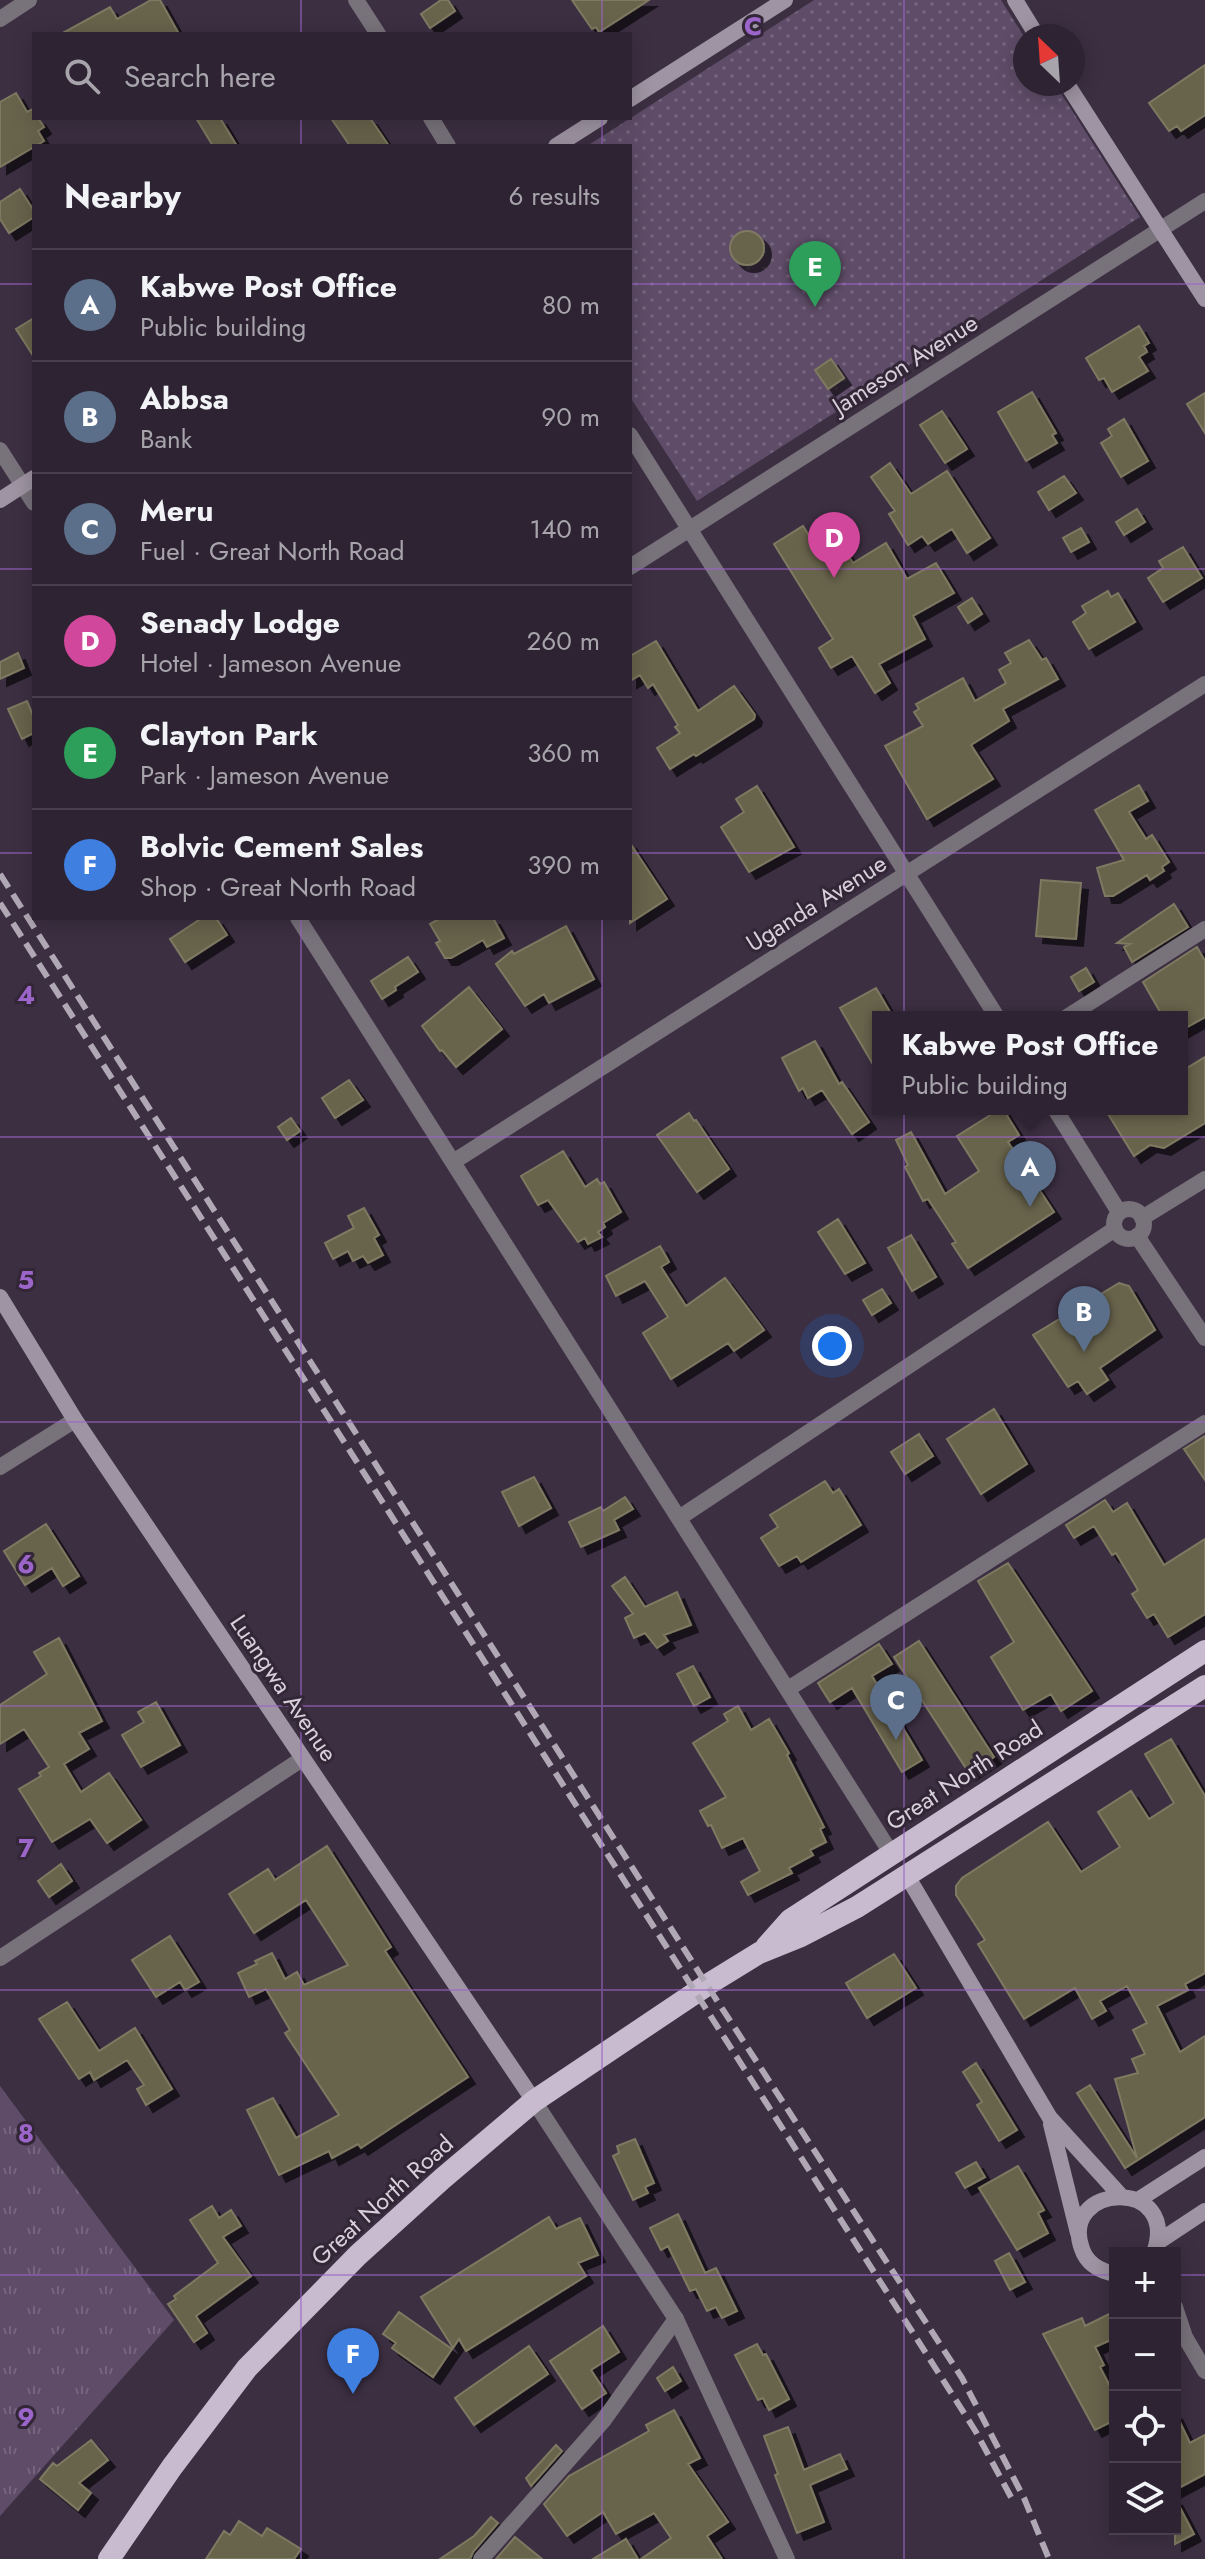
<!DOCTYPE html>
<meta charset="utf-8">
<style>
:root{--surface:#2d2332;--page:#392f3e;--text:#f1f3f6;--muted:#a7a4ac;--line:#48404d;--accent:#d93025}
body{margin:0;font-family:Jost,sans-serif;background:var(--page);color:var(--text)}
.controls{position:absolute;right:24px;bottom:24px;display:grid;overflow:hidden;border-radius:0px;box-shadow:0 4px 20px #0003}
.controls button{width:72px;height:72px;display:grid;place-items:center;padding:0;border:0;border-bottom:2px solid var(--line);background:var(--surface);color:var(--text);font:40px sans-serif}
.compass{position:absolute;left:1013px;top:24px;width:72px;height:72px;border-radius:50%;background:var(--surface);box-shadow:0 4px 20px #0003;rotate:335deg}
.you{position:absolute;left:832px;top:1346px;width:28px;height:28px;margin:-20px;border:6px solid #fff;border-radius:50%;background:#1a73e8;box-shadow:0 0 0 12px #1a73e833}
.badge{display:grid;place-items:center;width:52px;height:52px;border-radius:50%;background:var(--accent);color:#fff;font-size:26px;font-weight:700}
.pin{position:absolute;translate:-50% -66px;filter:drop-shadow(0 2px 4px #0008)}
.pin::after{content:'';position:absolute;top:42px;width:28px;height:24px;background:inherit;clip-path:polygon(0 0,100% 0,50% 100%)}
.popup{position:absolute;left:872px;top:1011px;width:316px;height:104px;box-sizing:border-box;display:grid;place-content:center;border-radius:0px;background:var(--surface);filter:drop-shadow(0 2px 6px #0005);font-size:26px;white-space:nowrap;color:var(--muted)}
.popup b{font-size:30px;color:var(--text)}
.popup::after{content:'';position:absolute;left:50%;top:100%;margin-left:-16px;border:16px solid transparent;border-top-color:var(--surface)}
.list{margin:0;padding:0;list-style:none}
h2{display:flex;justify-content:space-between;align-items:center;height:104px;margin:0;padding:0 32px;font-size:34px}
h2 small{font-size:26px;font-weight:400;color:var(--muted)}
.list li{display:grid;grid-template-columns:52px 1fr auto;gap:24px;align-items:center;box-sizing:border-box;height:112px;padding:0 32px;border-top:2px solid var(--line)}
.list b{display:block;font-size:30px;white-space:nowrap}
.list p{margin:0;font-size:26px;white-space:nowrap;color:var(--muted)}
.list em{font-size:26px;font-style:normal;color:var(--muted)}
.icon{flex:none;width:44px;height:44px;fill:none;stroke:currentColor;stroke-width:2;stroke-linecap:round;stroke-linejoin:round}
.map{position:relative;flex:none;width:1205px;height:2559px;overflow:hidden}
.search{position:absolute;background:var(--surface);box-shadow:0 4px 20px #0003;left:32px;top:32px;width:600px;height:88px;display:flex;align-items:center;gap:20px;box-sizing:border-box;padding:0 28px;border-radius:0px;color:var(--muted);font-size:30px}
.panel{position:absolute;background:var(--surface);box-shadow:0 4px 20px #0003;left:32px;top:144px;width:600px;height:776px;border-radius:0px}
.map>svg:first-child{display:block}
.grass{fill:url(#grass-tufts)}
.park{fill:url(#park-dots)}
.building{fill:#68634b;stroke:#7e7961;stroke-width:2;filter:url(#shadow)}
.lines{fill:none;stroke-linecap:round;stroke-linejoin:round}
.minor{stroke:#78727b;stroke-width:16}
.tertiary{stroke:#78727b;stroke-width:16}
.secondary{stroke:#9e94a3;stroke-width:16}
.trunk{stroke:#c8bacf;stroke-width:22}
.rail{stroke:#b1a8b5;stroke-width:6;stroke-dasharray:16 8;stroke-linecap:butt}
.grid{fill:none;stroke:#9b65c9;stroke-width:2;stroke-opacity:0.55}
.labels{text-anchor:middle;dominant-baseline:central;stroke-width:6;stroke-linejoin:round;paint-order:stroke}
.street-label{font-size:24px;fill:#d7d0db;stroke:#322637}
.grid-label{font-size:26px;text-anchor:middle;font-weight:bold;fill:#9b65c9;stroke:#322637;stroke-width:6;stroke-linejoin:round;paint-order:stroke}
</style>
<div class="map">
<svg width="1205" height="2559" viewBox="0 0 1205 2559">
<defs>
<pattern id="grass-tufts" width="24" height="20" patternUnits="userSpaceOnUse" patternTransform="scale(2)"><rect width="24" height="20" fill="#5f4c68"/><path d="M3 7l-1-3M5 7V3M7 7l1-3M15 17l-1-3M17 17v-4M19 17l1-3" fill="none" stroke="#75657d"/></pattern>
<pattern id="park-dots" width="8" height="8" patternUnits="userSpaceOnUse" patternTransform="scale(2)"><rect width="8" height="8" fill="#5f4c68"/><path d="M2 2h.1M6 6h.1" fill="none" stroke="#75657d" stroke-width="1.8" stroke-linecap="round"/></pattern>
<filter id="shadow"><feDropShadow dx="7" dy="7" stdDeviation="0" flood-color="#0009"/></filter>
</defs>
<rect width="100%" height="100%" fill="#3c2f42"/>
<!-- grass -->
<path class="grass" d="M0 2086 174 2320 0 2516Z"/>
<!-- park -->
<path class="park" d="M814 0H1001L1025 38V84H1055L1140 217 697 501 630 397V146H587Z"/>
<!-- building -->
<path class="building" d="M151 0H160L179 34H61L110 7 117 19Z
M441 0H448L455 11 430 28 421 14Z
M572 0H649L599 32 596 27 592 29Z
M1205 65V115L1181 131 1177 126 1169 131 1149 103Z
M16 93 27 112 33 109 34 118H38L44 127 38 131 44 141 0 167V102Z
M196 118H220L237 146H213Z
M331 118H370L389 146H350Z
M20 189 34 211V217L9 233 0 219V202Z
M730 248a17 17 0 1 1 34 0a17 17 0 1 1-34 0Z
M34 318V357L16 329Z
M1139 326 1149 343 1144 346 1147 352 1139 357 1148 371 1112 392 1104 378 1099 380 1086 358Z
M831 359 844 378 828 389 815 370Z
M1032 392 1056 433 1052 435 1057 443 1026 461 998 412Z
M1205 393V433L1187 404Z
M942 411 967 449 945 463 920 425Z
M1124 419 1148 461 1121 477 1101 443 1112 436 1108 429Z
M890 463 911 494 947 471 990 538 967 553 952 529 928 544 922 536 908 545 889 514 895 511 871 477Z
M1064 476 1076 493 1049 510 1038 492Z
M1137 509 1145 522 1124 535 1116 522Z
M803 526 818 550 837 537 853 563 886 543 907 579 936 563 954 593 913 616 925 639 879 664 890 683 875 693 852 656 831 668 819 648 833 639 774 544Z
M1081 528 1089 542 1071 552 1063 538Z
M1183 547 1202 578 1163 602 1148 578 1163 568 1159 561Z
M1108 591 1111 597 1118 593 1135 622 1089 649 1073 622 1086 613 1082 606Z
M972 598 982 614 968 623 958 607Z
M1029 640 1042 660 1046 658 1058 679 1003 709 1009 721 971 745 993 779 927 819 885 746 923 726 914 712 919 709 916 704 963 678 975 701 1006 683 999 670 1011 663 1005 653Z
M656 641 698 711 734 686 755 715 754 719 696 756 694 754 670 769 657 748 680 733 675 727 678 725 653 684 648 688 640 675 630 681V656Z
M18 653 24 668 0 679V662Z
M27 701 34 718V733L22 739 8 709Z
M1139 785 1148 801 1129 812 1146 839 1152 835 1169 862 1162 867 1164 871 1150 880 1147 875 1113 896H1105L1097 868 1124 860 1095 810Z
M757 786 794 847 749 872 721 827 744 812 736 799Z
M630 843 667 899 630 923Z
M1041 880 1081 883 1076 939 1036 936Z
M1174 904 1188 927 1132 962 1124 947 1130 944 1117 943Z
M202 918H216L227 935 185 962 170 939Z
M441 918H493L504 938 487 947 483 940 451 958H445L436 943 440 941 430 924Z
M566 926 594 979 549 1003 544 994 525 1006 496 964 512 951 514 954Z
M1197 947 1205 961V1017L1182 1030V1017H1163L1143 982Z
M408 957 418 972 395 987 396 990 382 999 371 981Z
M1086 968 1094 982 1079 991 1071 977Z
M469 987 502 1029 456 1067 442 1050 440 1051 422 1026Z
M876 988 893 1017H878V1073L840 1008Z
M815 1041 839 1084 842 1082 869 1122 852 1134 822 1090 808 1098 803 1088 799 1091 782 1058Z
M1205 1057V1123L1164 1148 1150 1145 1134 1156 1105 1109H1182V1071Z
M349 1080 363 1100 335 1118 322 1098Z
M1000 1109H1003L1019 1135 1008 1142 1054 1212 968 1268 952 1244 956 1242 928 1199 923 1201 905 1167 908 1165 896 1140 911 1132 945 1194 979 1171 957 1136Z
M689 1113 694 1121 696 1120 729 1169 697 1192 657 1135Z
M291 1118 300 1131 287 1140 278 1127Z
M563 1151 585 1187 597 1179 600 1184 604 1182 621 1212 603 1223 605 1227 598 1232 602 1237 588 1244 585 1238 578 1242 548 1200 538 1205 521 1176Z
M364 1208 379 1235 374 1238 383 1255 368 1263 363 1256 353 1261 348 1251 333 1259 325 1243 354 1228 348 1216Z
M838 1219 865 1263 845 1274 818 1232Z
M911 1235 936 1277 912 1291 888 1248Z
M660 1246 669 1262 661 1267 686 1306 725 1278 764 1330 734 1351 728 1343 671 1379 643 1333 668 1317 645 1281 616 1296 606 1276Z
M1119 1283 1129 1286 1155 1330 1100 1368 1108 1380 1087 1394 1078 1381 1068 1387 1033 1335Z
M882 1289 891 1303 872 1315 863 1300Z
M994 1409 1027 1464 981 1494 947 1439Z
M919 1434 933 1456 905 1474 891 1452Z
M1205 1436V1480L1184 1449Z
M534 1477 551 1508 519 1526 502 1492Z
M825 1481 833 1493 839 1489 861 1525 801 1562 797 1556 779 1566 761 1538 778 1527 770 1515Z
M625 1497 633 1509 614 1520 619 1530 581 1547 569 1522 601 1507 603 1511Z
M1105 1500 1113 1512 1127 1503 1164 1565 1205 1539V1614L1168 1637 1154 1614 1147 1618 1132 1594 1138 1590 1116 1553 1112 1555 1094 1526 1074 1538 1066 1525Z
M46 1524 79 1576 63 1586 52 1568 25 1585 4 1551Z
M1008 1563 1092 1691 1061 1711 1051 1694 1023 1710 991 1657 1014 1642 978 1581Z
M625 1577 645 1607 677 1592 691 1625 664 1635 668 1641 657 1648 645 1633 634 1638 625 1618 633 1614 612 1586Z
M59 1638 102 1721 79 1733 89 1749 64 1764 81 1792 109 1773 141 1820 107 1843 90 1819 52 1842 19 1789 41 1776 39 1773 49 1767 24 1729 0 1744V1705L47 1674 34 1652Z
M919 1641 994 1757 969 1773 894 1657Z
M879 1644 892 1664 872 1676 922 1760 902 1772 852 1688 830 1702 818 1683Z
M693 1666 710 1697 694 1706 677 1674Z
M156 1702 180 1745 141 1767 122 1735 144 1722 138 1712Z
M738 1706 751 1730 769 1719 789 1753 787 1755 824 1827 820 1829 826 1842 810 1850 813 1855 789 1868 792 1873 748 1895 741 1882 760 1871 743 1838 722 1848 711 1825 708 1826 700 1811 726 1797 693 1743 728 1721 724 1714Z
M1171 1739 1205 1796V1973L1185 1984 1188 1990 1157 2006 1180 2052 1205 2036V2117L1125 2168 1077 2093 1090 2085 1137 2158 1115 2079 1138 2073 1132 2059 1145 2054 1133 2030 1147 2023 1127 1986 1100 2001 1106 2011 1092 2019 1075 1988 1024 2019 978 1944 985 1940 956 1895V1886L962 1878 1048 1822 1081 1872 1120 1847 1098 1812 1131 1791 1149 1819 1174 1803 1145 1754Z
M327 1846 391 1947 385 1951 468 2077 361 2148 358 2144 332 2158 329 2151 279 2175 247 2110 273 2098 296 2138 339 2115 285 2033 290 2030 266 1989 249 1997 238 1973 257 1964 255 1961 272 1953 285 1979 297 1972 304 1985 348 1965 306 1900 254 1933 229 1894 268 1869 275 1880Z
M61 1864 72 1881 49 1897 38 1881Z
M170 1936 199 1982 185 1990 180 1982 156 1997 132 1960Z
M894 1954 916 1988 867 2018 846 1983Z
M67 2002 99 2051 135 2028 172 2089 146 2105 137 2089 144 2085 127 2060 94 2080 90 2072 79 2079 39 2019Z
M976 2063 1017 2130 999 2141 977 2105 982 2102 963 2072Z
M635 2139 654 2183 645 2187 648 2193 633 2200 613 2156 619 2153 617 2146Z
M976 2162 985 2177 965 2188 956 2173Z
M1018 2166 1044 2210 1038 2213 1048 2233 1017 2250 979 2188Z
M212 2206 219 2218 231 2210 241 2226 223 2237 251 2276 196 2316 207 2333 194 2342 168 2304 176 2299 174 2296 218 2263 190 2220Z
M678 2214 705 2273 716 2268 737 2311 722 2318 716 2307 707 2311 696 2289 690 2291 668 2246 661 2250 650 2228Z
M549 2217 556 2229 580 2218 598 2255 578 2263 586 2276 466 2351 459 2339 453 2348 421 2297Z
M1009 2253 1025 2282 1010 2290 995 2261Z
M1115 2311V2338L1095 2347 1104 2365 1100 2367 1115 2396V2420L1095 2430 1043 2334 1082 2318 1085 2326Z
M399 2312 452 2349 433 2377 392 2348 396 2343 383 2334Z
M603 2326 619 2352 591 2370 606 2393 582 2409 550 2361Z
M757 2344 763 2355 766 2354 789 2399 769 2410 763 2398 758 2400 735 2355Z
M529 2346 548 2374 474 2425 455 2398Z
M673 2367 681 2381 665 2391 657 2378Z
M674 2410 700 2458 688 2464 728 2522 707 2536 722 2559H641L671 2538 654 2513 616 2534 603 2512 567 2536 544 2504 569 2476 649 2431 646 2425Z
M1175 2412 1190 2443 1205 2435V2474L1175 2490Z
M788 2427 804 2470 840 2454 847 2469 810 2485 824 2522 797 2533 775 2475 778 2474 764 2436Z
M91 2440 108 2460 79 2483 91 2493 78 2510 40 2479 53 2463 57 2466Z
M556 2445 562 2451 531 2486 526 2478Z
M1175 2498 1194 2534 1175 2544Z
M491 2517 498 2523 473 2552 470 2559H440L474 2536Z
M239 2521 262 2536 267 2528 301 2549 294 2559H206L224 2531 230 2535Z
M515 2537 542 2559H496Z
M626 2539 638 2559H593Z"/>
<g class="lines">
<!-- minor -->
<path class="minor" d="M356 0 378 34
M0 19 29 0
M431 118 448 146
M630 435 997 1017
M0 450 34 503
M630 567 1205 201
M298 918 891 1853
M1067 1017 1205 929
M1055 1109 1119 1212
M453 1162 1205 684
M1114 1224a15 15 0 1 1 30 0a15 15 0 1 1-30 0Z
M1142 1218 1205 1179
M1137 1236 1205 1338
M0 1467 75 1420
M679 1518 1115 1229
M788 1689 1205 1423
M0 1958 302 1759
M1175 2307 1185 2337 1205 2371
M481 2559 603 2421 676 2319"/>
<!-- tertiary -->
<path class="tertiary" d="M534 2101 676 2319 787 2559"/>
<!-- secondary -->
<path class="secondary" d="M1015 0 1037 36
M1067 84 1205 299
M630 99 785 0
M556 146 600 118
M0 500 34 478
M0 1297 75 1420 534 2101
M906 1874 1050 2118 1120 2195
M1051 2124 1078 2233
M1138 2200 1205 2157
M1158 2242 1205 2211
M1115 2274C1100 2271 1087 2264 1082 2249 1058 2183 1181 2176 1154 2253"/>
<!-- trunk -->
<path class="trunk" d="M766 1947 790 1920 1205 1651
M109 2559 172 2467 247 2368 358 2255 442 2179 534 2101 707 1985 759 1953 801 1936 857 1907 1205 1686"/>
<!-- rail -->
<path class="rail" d="M0 874 714 1996 962 2378 1024 2498 1049 2559
M0 903 936 2369 976 2432 1012 2499"/>
</g>
<!-- grid -->
<path class="grid" d="M301 0V34M602 0V34M904 0V2559M301 118V146M602 118V146M0 284H34M630 284H1205M0 569H34M630 569H1205M0 853H34M630 853H1205M301 918V2559M602 918V2559M0 1137H1205M0 1422H1205M0 1706H1205M0 1990H1205M0 2275H1115M1175 2275H1205"/>
<g class="labels">
<!-- street labels -->
<g class="street-label">
<text transform="translate(905 364) rotate(-32)">Jameson Avenue</text>
<text transform="translate(816 903) rotate(-32)">Uganda Avenue</text>
<text transform="translate(284 1688) rotate(56)">Luangwa Avenue</text>
<text transform="translate(964 1775) rotate(-33)">Great North Road</text>
<text transform="translate(382 2200) rotate(-42)">Great North Road</text>
</g>
</g>
<g class="grid-label">
<text x="753" y="35">C</text>
<text x="26" y="1004">4</text>
<text x="26" y="1289">5</text>
<text x="26" y="1573">6</text>
<text x="26" y="1857">7</text>
<text x="26" y="2142">8</text>
<text x="26" y="2426">9</text>
</g>
</svg>
<div class="controls">
<button>+</button>
<button>−</button>
<button><svg class="icon" aria-label="locate" viewBox="0 0 24 24"><circle cx="12" cy="12" r="6"/><path d="M12 2v4M12 18v4M2 12h4M18 12h4"/></svg></button>
<button><svg class="icon" aria-label="layers" viewBox="0 0 24 24"><path d="M12 4l9 5-9 5-9-5zM3 14l9 5 9-5"/></svg></button>
</div>
<svg class="compass" viewBox="-18 -18 36 36"><path d="M0-13l5 13h-10z" fill="#e53935"/><path d="M0 13l5-13h-10z" fill="#a7a4ac"/></svg>
<div class="you"></div>
<div class="pin badge" style="left:1030px;top:1207px;background:#5c6f8a">A</div>
<div class="popup"><b>Kabwe Post Office</b>Public building</div>
<div class="pin badge" style="left:1084px;top:1352px;background:#5c6f8a">B</div>
<div class="pin badge" style="left:896px;top:1740px;background:#5c6f8a">C</div>
<div class="pin badge" style="left:834px;top:578px;background:#d1479c">D</div>
<div class="pin badge" style="left:815px;top:307px;background:#2e9e5b">E</div>
<div class="pin badge" style="left:353px;top:2394px;background:#3f7fe0">F</div>
<div class="search"><svg class="icon" aria-label="search" viewBox="0 0 24 24"><circle cx="10" cy="10" r="6"/><path d="M15 15l6 6"/></svg>Search here</div>
<section class="panel">
<h2>Nearby<small>6 results</small></h2>
<ul class="list">
<li><span class="badge" style="background:#5c6f8a">A</span><div><b>Kabwe Post Office</b><p>Public building</p></div><em>80 m</em></li>
<li><span class="badge" style="background:#5c6f8a">B</span><div><b>Abbsa</b><p>Bank</p></div><em>90 m</em></li>
<li><span class="badge" style="background:#5c6f8a">C</span><div><b>Meru</b><p>Fuel · Great North Road</p></div><em>140 m</em></li>
<li><span class="badge" style="background:#d1479c">D</span><div><b>Senady Lodge</b><p>Hotel · Jameson Avenue</p></div><em>260 m</em></li>
<li><span class="badge" style="background:#2e9e5b">E</span><div><b>Clayton Park</b><p>Park · Jameson Avenue</p></div><em>360 m</em></li>
<li><span class="badge" style="background:#3f7fe0">F</span><div><b>Bolvic Cement Sales</b><p>Shop · Great North Road</p></div><em>390 m</em></li>
</ul>
</section>
</div>
